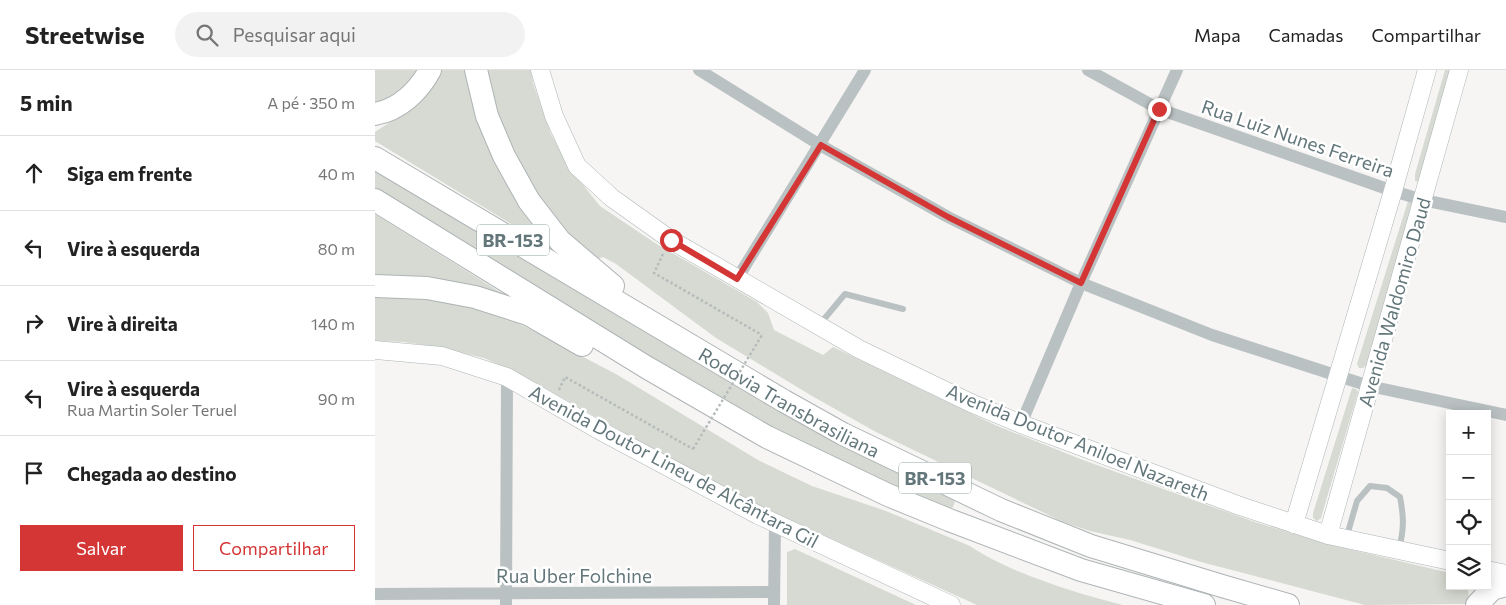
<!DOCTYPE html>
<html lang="pt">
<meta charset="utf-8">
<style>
:root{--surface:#fff;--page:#f2f2f2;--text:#222;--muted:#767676;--line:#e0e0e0;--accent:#d43535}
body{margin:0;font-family:Commissioner,sans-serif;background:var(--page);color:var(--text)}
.controls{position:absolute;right:15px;bottom:15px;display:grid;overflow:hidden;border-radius:0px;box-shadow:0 2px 12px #0003}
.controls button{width:45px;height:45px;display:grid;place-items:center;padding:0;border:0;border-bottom:1px solid var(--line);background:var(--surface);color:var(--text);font:25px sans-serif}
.stop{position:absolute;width:15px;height:15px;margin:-11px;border:4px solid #d43535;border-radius:50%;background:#fff}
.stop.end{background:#d43535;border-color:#fff;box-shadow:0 1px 5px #0008}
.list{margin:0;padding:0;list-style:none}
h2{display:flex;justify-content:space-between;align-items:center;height:65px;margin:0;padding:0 20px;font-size:21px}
h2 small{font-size:16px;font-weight:400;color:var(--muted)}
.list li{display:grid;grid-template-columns:32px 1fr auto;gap:15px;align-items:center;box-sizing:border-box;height:75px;padding:0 20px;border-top:1px solid var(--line)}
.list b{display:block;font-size:19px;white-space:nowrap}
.list p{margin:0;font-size:16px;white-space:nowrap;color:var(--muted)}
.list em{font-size:16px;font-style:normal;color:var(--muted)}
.actions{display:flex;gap:10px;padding:15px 20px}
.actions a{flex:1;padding:11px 0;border:1px solid var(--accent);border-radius:0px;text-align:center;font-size:18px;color:var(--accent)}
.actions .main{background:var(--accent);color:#fff}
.icon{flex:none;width:28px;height:28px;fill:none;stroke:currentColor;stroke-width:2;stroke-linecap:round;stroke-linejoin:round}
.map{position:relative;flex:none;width:1131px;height:535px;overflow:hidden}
header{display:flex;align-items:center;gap:30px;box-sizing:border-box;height:70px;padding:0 25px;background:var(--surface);border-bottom:1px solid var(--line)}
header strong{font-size:24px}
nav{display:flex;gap:28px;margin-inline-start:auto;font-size:18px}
.search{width:350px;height:45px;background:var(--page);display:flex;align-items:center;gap:12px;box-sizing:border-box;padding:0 18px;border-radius:28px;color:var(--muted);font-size:19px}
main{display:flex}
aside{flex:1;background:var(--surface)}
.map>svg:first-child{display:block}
.green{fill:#d7dad2}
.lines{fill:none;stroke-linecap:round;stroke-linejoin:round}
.secondary-casing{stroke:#adb5b7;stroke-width:19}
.highway-casing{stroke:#aeb4b6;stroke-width:24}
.path{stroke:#b5babb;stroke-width:2.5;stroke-dasharray:2.5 2.5;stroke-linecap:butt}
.lane{stroke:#bac1c2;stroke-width:6}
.street{stroke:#bac1c2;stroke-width:12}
.secondary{stroke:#fff;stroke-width:18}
.highway{stroke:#fff;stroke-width:22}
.path-bridge{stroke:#b5babb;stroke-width:2.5;stroke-dasharray:2.5 2.5;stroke-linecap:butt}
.route{stroke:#d43535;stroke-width:6}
.labels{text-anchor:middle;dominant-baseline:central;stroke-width:5;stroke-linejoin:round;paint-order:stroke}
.shield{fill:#fff;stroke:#92a0a3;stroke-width:1}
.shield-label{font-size:18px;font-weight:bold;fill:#63777b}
.street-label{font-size:19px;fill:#63777b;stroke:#fff}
</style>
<header>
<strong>Streetwise</strong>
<div class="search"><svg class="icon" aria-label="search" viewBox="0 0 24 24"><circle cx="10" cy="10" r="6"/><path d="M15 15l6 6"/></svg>Pesquisar aqui</div>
<nav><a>Mapa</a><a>Camadas</a><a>Compartilhar</a></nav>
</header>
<main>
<aside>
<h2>5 min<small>A pé · 350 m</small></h2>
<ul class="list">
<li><svg class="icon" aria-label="ahead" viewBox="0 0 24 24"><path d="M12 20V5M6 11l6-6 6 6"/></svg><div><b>Siga em frente</b></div><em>40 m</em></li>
<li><svg class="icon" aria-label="left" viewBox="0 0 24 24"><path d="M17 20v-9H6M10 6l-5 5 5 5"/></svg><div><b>Vire à esquerda</b></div><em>80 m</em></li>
<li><svg class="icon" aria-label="right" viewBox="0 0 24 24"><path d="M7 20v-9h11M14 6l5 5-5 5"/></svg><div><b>Vire à direita</b></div><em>140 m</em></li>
<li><svg class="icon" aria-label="left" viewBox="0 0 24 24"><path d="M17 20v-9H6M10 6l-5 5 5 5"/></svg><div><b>Vire à esquerda</b><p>Rua Martin Soler Teruel</p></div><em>90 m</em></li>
<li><svg class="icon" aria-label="arrive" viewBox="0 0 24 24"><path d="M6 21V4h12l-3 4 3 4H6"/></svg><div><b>Chegada ao destino</b></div></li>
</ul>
<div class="actions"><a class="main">Salvar</a><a>Compartilhar</a></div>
</aside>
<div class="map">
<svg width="1131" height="535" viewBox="0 0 1131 535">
<rect width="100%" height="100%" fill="#f6f5f3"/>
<!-- green -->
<path class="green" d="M0 0H44L30 21 0 36Z
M65 0H96L187 185 0 71V62C24 46 56 30 65 0Z
M108 0H156L158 13 176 64 196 100 225 136 280 173 382 232 393 243 399 260 448 285 458 277 620 355 708 390 877 451 948 473 1075 503V516H1091C1095 523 1094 527 1091 534L990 535 826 492 755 470 715 461 688 452 501 362 437 326 341 268 241 194 228 187 223 189 190 162 136 89Z
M1070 0H1079L1045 112 1040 111V104Z
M0 96 328 296 436 358 577 429 580 432 576 441 442 384 305 307 0 120Z
M1033 131 1037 132 1039 137 992 295 988 298H984L982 294Z
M0 144 141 232 0 211Z
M0 223H13L101 237 135 249 241 304 383 390 437 416 511 441 595 476C635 503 700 523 748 535H602L397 442 297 390 151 307 109 288 62 277 29 272 0 271Z
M977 318 981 319 983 322 946 448 942 451 938 448V443Z
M420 479 541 535H412V482Z"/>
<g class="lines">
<!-- secondary casing -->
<g class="secondary-casing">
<path id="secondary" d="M165 0 179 46 202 96 237 128 296 170 484 279 596 333 646 354 865 436 953 465 1075 491
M0 280 67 286 132 307 222 359 383 445 576 535
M919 454 1018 121 1052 0
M953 465 1084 0
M1112 500 1131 504"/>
</g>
<!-- highway casing -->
<g class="highway-casing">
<g id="highway">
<path d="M101 0 112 46 129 86 154 131 185 171 238 216"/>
<path d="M0 44C24 40 44 21 55 0"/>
<path id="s1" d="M0 88 409 331 468 364 626 440 716 476 847 516 913 535"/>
<path d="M0 130 271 297 392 367 513 425 574 450 706 500 829 535"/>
<path d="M0 216 52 218 100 227 153 244 207 275"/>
<path d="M1102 535 1117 519 1131 515"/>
</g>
</g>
<!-- path -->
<path class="path" d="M288 184 279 203 387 265
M184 320 190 307 318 379"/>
<!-- lane -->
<path class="lane" d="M445 254 470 224 528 239
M971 469 982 431 995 416 1012 418 1025 427C1029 448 1029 459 1024 479"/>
<!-- street -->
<path class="street" d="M324 0 445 75 573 147 706 213 837 265 994 316 1131 345
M713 0 784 39 1018 121 1048 130 1131 147
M362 209 490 0
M646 354 706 213 802 0
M0 524 399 522
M131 535 132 307
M399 535 400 454"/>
<!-- secondary -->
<use href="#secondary" class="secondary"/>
<!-- highway -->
<use href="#highway" class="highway"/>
<!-- path-bridge -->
<path class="path-bridge" d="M318 379 387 265"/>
</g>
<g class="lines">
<!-- route -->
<path class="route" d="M296 170 362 209 446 75 573 147 706 213 784 39"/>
</g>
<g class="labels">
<!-- shield labels -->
<g class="shield">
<rect x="102" y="154.5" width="72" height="31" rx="4"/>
<rect x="524" y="392.5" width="72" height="31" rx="4"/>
</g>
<g class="shield-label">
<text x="138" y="170">BR-153</text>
<text x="560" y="408">BR-153</text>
</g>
<!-- street labels -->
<g class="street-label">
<text transform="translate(923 68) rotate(19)">Rua Luiz Nunes Ferreira</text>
<text transform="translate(1019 232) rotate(-74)">Avenida Waldomiro Daud</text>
<text stroke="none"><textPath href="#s1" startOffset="481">Rodovia Transbrasiliana</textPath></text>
<text transform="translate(703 372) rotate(22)">Avenida Doutor Aniloel Nazareth</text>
<text transform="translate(299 396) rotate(28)">Avenida Doutor Lineu de Alcântara Gil</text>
<text x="199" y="505">Rua Uber Folchine</text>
</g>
</g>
</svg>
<div class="controls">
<button>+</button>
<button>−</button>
<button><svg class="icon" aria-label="locate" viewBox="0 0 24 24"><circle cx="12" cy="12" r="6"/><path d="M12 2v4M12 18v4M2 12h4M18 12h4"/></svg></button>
<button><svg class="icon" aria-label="layers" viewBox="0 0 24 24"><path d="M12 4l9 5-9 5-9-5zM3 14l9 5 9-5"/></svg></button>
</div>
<div class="stop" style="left:296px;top:170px"></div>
<div class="stop end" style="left:784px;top:39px"></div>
</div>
</main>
